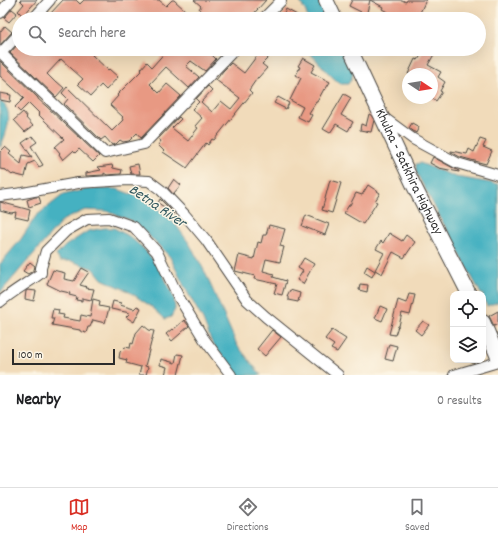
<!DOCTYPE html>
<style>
:root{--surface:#fff;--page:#f2f2f2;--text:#202124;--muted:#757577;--line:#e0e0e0;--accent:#d93025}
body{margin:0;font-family:Dekko,sans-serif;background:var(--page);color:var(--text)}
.controls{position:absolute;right:12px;bottom:12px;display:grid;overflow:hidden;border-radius:8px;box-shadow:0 4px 16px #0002}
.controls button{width:36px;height:36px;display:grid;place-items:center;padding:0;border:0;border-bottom:1px solid var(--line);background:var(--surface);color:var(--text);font:20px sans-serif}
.compass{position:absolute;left:402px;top:68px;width:36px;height:36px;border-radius:50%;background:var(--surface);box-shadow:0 4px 16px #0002;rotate:102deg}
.scale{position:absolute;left:12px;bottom:10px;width:103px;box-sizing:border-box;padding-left:4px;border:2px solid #2b2b2b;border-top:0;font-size:11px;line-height:14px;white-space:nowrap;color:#2b2b2b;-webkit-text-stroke:3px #fcf5e5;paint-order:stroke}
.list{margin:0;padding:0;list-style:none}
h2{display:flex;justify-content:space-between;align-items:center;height:52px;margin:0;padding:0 16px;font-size:17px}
h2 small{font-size:13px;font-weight:400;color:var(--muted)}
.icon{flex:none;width:22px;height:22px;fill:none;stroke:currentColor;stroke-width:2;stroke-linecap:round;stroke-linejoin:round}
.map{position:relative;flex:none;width:498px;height:375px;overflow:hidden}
.search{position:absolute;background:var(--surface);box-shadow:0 4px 16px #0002;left:12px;right:12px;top:12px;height:44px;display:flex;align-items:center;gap:10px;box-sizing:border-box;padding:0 14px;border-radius:22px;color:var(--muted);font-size:15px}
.sheet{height:112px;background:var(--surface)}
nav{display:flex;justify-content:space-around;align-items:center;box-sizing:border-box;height:56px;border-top:1px solid var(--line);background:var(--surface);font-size:11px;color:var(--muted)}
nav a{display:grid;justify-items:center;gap:2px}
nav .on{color:var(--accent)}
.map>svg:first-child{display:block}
.water{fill:#44b1c1;stroke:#386e76}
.building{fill:#e89983}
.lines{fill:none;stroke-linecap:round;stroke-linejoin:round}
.minor-casing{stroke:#494540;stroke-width:12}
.highway-casing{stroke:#494540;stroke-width:16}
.minor{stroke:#fff;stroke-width:10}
.highway{stroke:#fff;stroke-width:14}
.labels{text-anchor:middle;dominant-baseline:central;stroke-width:3;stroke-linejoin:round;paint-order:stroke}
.street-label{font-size:14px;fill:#2b2b2b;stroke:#fcf5e5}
.water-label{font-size:15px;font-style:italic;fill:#345a60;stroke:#fcf5e5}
</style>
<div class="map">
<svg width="498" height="375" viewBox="0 0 498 375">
<rect width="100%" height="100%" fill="#fcf5e5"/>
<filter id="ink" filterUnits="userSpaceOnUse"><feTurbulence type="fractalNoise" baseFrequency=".025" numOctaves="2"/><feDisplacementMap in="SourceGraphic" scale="8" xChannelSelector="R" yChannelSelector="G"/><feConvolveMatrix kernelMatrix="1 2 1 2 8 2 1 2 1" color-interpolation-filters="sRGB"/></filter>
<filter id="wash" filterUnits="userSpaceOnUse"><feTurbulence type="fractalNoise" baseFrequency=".012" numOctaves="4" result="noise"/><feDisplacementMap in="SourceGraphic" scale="16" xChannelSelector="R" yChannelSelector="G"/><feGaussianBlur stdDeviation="0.9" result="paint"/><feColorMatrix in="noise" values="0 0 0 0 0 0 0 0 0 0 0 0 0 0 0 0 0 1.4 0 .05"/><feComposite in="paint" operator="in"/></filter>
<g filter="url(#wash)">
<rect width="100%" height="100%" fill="#f1dbba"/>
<!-- water -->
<path class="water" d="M299 0H321L330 19H308L306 12Z
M308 49H345C351 62 358 71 348 84H341C328 75 319 61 307 51Z
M0 101C16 111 6 134 0 148Z
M420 163 456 177 498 184V302L487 306 483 298V294H481L416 172V164Z
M87 189H117L139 197 161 211 176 225 189 243 204 270 237 345 261 375H237L212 343 203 320 184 286 170 257 147 234 132 221 106 211 85 210 63 220 0 293V264L21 239 36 216 63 195Z
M104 228H114L129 236 144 249 154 261 161 270 174 298 175 309 171 317 165 319 152 307 128 291 102 279 94 269 71 261H60L56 255 65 246 88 231Z"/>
<g id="blocks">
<!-- building -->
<path class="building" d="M20 0H37L23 16 18 11 24 4Z
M63 0H76L80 4 84 0H159L166 6 172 0H174L186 11 179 19H42L48 12 50 14Z
M194 0H266L249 19H210L199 9 201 6Z
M352 0H402L406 2 407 0H426L417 19H400L382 9 383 7 370 0 366 16 360 15 361 12 349 6Z
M12 9 17 13 9 22 4 18Z
M286 9 297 15 294 19H281Z
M5 26 12 32 0 45V32Z
M19 43V49H98L92 55 108 70 109 69 118 77 106 90 101 85 91 96 78 84 83 79 61 59 47 74 55 82 56 81 64 88 56 97 10 53Z
M168 49H206L216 59 205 71 191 61 186 66 199 77 189 88 166 67 150 84 159 93 167 84 181 96 141 138 137 133 129 141 123 142 120 140 116 144 112 145 105 137 101 140 64 104 68 99 62 93 67 87 112 131 123 120 122 118 123 117 110 105 118 96 117 95 142 70 141 69 147 62 152 67Z
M262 49H277L262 64 267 68 258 78V77L249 90 252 93 214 140 212 139 208 145 206 143 187 168 163 152 164 151 158 145 161 141 158 139 179 117 181 119 172 128 188 141 198 128 195 126 202 118 192 109 199 102 196 99 208 86 212 90 201 102 212 112 221 101 231 109 240 98 216 80 223 71 231 63 244 73Z
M425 49H437L428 65 441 72 438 77 445 82 440 91 442 92 436 101 432 98V74H408L415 59 418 60Z
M303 58 315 65 311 72 330 82 325 90 324 89 317 102H316L309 113 312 115 308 122 298 117 303 107 290 100 301 78 296 75 300 67 298 66Z
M0 61 38 98V99L46 106 99 156 93 162 79 149 75 153 73 151 63 160 59 154 60 153 55 147 64 139 45 121 38 114 39 113 29 103 20 112 15 107 24 98 0 76Z
M0 93 11 95 10 102 0 100Z
M344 94 351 98 341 115 353 122 348 131 336 124 330 133 323 129Z
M278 97 289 103 286 109 274 103Z
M23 112 27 117 26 118 33 126 25 132 14 120Z
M369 114 371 115 374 120 371 132 360 130 361 124 366 126Z
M412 123 419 127 416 133 409 128Z
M32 136 37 142 31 146 43 165 39 167 35 161 28 164 25 177 13 174 12 175 6 170 0 169V152L5 147 11 152 9 154 21 164 23 155 32 157 22 143Z
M480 139 486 141 483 147 492 151 486 164 460 157 451 152V151L467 154 469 149 474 152Z
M433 157 457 170 459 171V172L439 168 430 163Z
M138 164 140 174H131L129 166Z
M112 165 113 168 122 170 121 174 107 175 104 173V175L86 176V173L101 170 98 167Z
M174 179 181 185 173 194 168 188Z
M330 180 341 183 332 213 322 210Z
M368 185 380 193 375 201 377 202 374 207 363 224 344 213 349 205H350L356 193 362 195Z
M35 197H39L41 203 29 207 27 200Z
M160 199 174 213 171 216 167 212 169 210 158 203Z
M0 202 30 210 28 220 15 217 16 212 11 213 0 210Z
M306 215 329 224 325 235 302 226Z
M269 225 285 229 280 246 284 247 280 262 266 259 263 271 274 274 273 277 286 281 282 295 274 293 277 284 254 279 255 276 235 271 239 255 254 259 258 242 261 243 263 235H266Z
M389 233 402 241 406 235 415 242 404 258 393 252 382 274 375 270 384 253 376 249 381 241 383 243Z
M304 258 314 264 303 284 297 280 303 271 298 268Z
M30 262 35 266 34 270 28 274 23 271Z
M367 266 375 271 372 277 364 272Z
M82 268 89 272 80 285 87 287 86 288 94 289 91 300 82 298V301L76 300 77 297 69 295 70 293 61 291 47 284 53 270 65 273 64 279 74 281Z
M360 284 368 285 367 292 359 290Z
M28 290 36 291 34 301 25 299 26 291Z
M290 290 300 293 298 302 288 300V297L287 296Z
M409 294 415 295 410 315 402 313 399 326H398L395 335 389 334 398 300 406 303Z
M93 299 100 301 99 306 109 308 105 323 93 320 90 327H88L86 333 80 331V330L52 325 54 318H51L53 309 59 310 58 314 64 315 63 318 80 321 81 315 90 317Z
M113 301 121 303 120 305 134 309 137 306 141 308 134 322 126 317 130 313 111 309Z
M380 306 387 309 382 321 375 318Z
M498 311V324L494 326 489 316Z
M184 320 189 326 172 341 166 334 172 329 173 330Z
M423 321 429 325 421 335 415 330Z
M143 325 149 330 154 331 145 366 148 367 146 375H139L141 367 126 363 127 360 119 358 120 352 125 347 130 348 131 343 133 344 136 333Z
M272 330 281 337 265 356 257 349Z
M332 330 346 339 337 352 331 349 334 345 325 339Z
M389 344 397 346 393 361 385 359Z
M177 354 183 355 178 375H165L167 367 160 365 161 359 175 363Z"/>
</g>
</g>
<g filter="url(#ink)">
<use href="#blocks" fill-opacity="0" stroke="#494540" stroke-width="1"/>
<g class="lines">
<!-- minor casing -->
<g class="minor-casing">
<path id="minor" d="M0 13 11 0
M33 19 50 0
M263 19 281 1 280 0
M19 34 1 53 105 153 144 144 235 49
M383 117 413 139 457 163 498 175
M0 196 23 193 78 183 128 180 149 181 161 190 185 215 206 240 247 300 266 317 338 375
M0 302C13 291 28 283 41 273V268L46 251 66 231 87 219 109 218 134 227 157 252 178 296 204 339 231 375
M454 375 498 362"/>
</g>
<!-- highway casing -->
<g class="highway-casing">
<g id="highway">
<path d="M326 0 335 19"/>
<path id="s1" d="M350 49 414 186 469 294"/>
<path d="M483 322 498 357"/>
</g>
</g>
<!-- minor -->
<use href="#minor" class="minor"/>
<!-- highway -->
<use href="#highway" class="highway"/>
</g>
</g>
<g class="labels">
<!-- street labels -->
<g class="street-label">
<text stroke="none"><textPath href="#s1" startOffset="136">Khulna - Satkhira Highway</textPath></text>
</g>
<!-- water labels -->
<g class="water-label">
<text transform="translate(157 207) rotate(34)">Betna River</text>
</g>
</g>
</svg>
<div class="controls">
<button><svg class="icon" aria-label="locate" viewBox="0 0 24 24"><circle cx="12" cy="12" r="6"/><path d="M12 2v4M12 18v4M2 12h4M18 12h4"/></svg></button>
<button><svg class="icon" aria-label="layers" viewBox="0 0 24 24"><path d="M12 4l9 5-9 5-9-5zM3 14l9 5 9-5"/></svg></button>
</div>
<svg class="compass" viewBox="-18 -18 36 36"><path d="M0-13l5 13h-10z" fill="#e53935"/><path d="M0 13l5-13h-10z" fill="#757577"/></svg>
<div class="scale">100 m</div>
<div class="search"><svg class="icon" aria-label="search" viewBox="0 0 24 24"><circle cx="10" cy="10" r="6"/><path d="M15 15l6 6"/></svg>Search here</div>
</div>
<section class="sheet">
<h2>Nearby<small>0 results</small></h2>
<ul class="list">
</ul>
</section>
<nav>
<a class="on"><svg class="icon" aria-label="map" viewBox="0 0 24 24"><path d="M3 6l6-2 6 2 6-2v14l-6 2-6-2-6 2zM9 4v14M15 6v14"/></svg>Map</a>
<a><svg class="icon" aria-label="directions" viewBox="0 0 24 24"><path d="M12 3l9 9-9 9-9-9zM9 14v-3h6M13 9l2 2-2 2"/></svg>Directions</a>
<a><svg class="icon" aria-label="saved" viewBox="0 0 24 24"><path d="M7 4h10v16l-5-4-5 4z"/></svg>Saved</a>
</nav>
